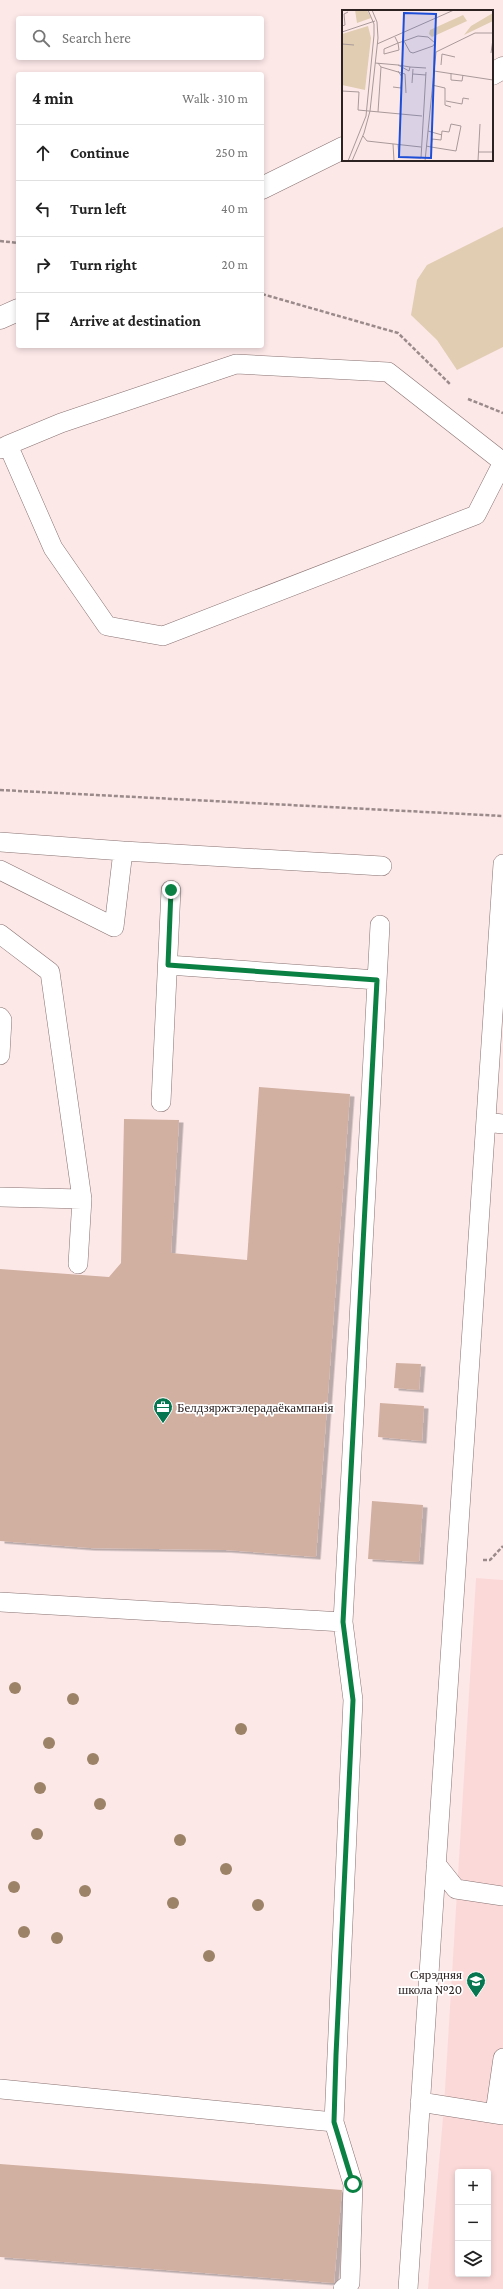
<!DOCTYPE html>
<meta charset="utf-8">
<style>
:root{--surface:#fff;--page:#f2f2f2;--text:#222;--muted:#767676;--line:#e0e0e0}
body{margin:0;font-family:"Crimson Pro",serif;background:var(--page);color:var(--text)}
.controls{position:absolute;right:12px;bottom:12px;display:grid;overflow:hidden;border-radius:4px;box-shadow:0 2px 6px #0003}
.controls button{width:36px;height:36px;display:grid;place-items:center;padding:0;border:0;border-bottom:1px solid var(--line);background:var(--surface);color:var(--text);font:20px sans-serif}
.stop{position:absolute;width:12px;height:12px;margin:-9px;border:3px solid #0b8043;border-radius:50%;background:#fff}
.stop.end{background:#0b8043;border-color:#fff;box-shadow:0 1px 4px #0008}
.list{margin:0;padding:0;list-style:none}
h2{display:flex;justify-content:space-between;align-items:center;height:52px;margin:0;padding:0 16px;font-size:17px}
h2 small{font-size:13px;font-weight:400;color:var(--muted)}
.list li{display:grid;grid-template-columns:26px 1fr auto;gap:12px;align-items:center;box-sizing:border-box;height:56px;padding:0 16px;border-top:1px solid var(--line)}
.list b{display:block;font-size:15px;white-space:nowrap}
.list em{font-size:13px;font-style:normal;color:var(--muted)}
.icon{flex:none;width:22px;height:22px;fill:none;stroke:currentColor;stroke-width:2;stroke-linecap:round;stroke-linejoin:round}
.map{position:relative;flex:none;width:503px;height:2289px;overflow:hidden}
.search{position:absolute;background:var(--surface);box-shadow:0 2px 6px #0003;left:16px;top:16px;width:248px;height:44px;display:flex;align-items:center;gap:10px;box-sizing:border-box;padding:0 14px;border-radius:4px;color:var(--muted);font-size:15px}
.panel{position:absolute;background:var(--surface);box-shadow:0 2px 6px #0003;left:16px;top:72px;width:248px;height:276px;border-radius:4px}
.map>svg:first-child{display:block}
.built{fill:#fcd9d9;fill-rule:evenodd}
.green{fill:#e0cdb2}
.building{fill:#d1b0a1;filter:url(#shadow)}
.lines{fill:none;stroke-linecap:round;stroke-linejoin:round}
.service-casing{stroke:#887171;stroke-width:20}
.minor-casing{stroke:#887171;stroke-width:23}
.path{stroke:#9a8a8a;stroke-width:2.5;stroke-dasharray:4 2;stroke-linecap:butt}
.service{stroke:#fff;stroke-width:19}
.minor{stroke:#fff;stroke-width:22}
.tree{fill:#9c8368}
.route{stroke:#0b8043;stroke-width:5}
.labels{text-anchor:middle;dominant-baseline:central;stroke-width:3.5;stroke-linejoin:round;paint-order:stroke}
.poi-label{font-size:13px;fill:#2c2222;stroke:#fff;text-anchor:start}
.inset-road{fill:none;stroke:#a99999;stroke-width:1}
.view{fill:#1d4ed8;fill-opacity:0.15;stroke:#1d4ed8;stroke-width:2}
.inset-edge{fill:none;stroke:#2c2222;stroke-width:2}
</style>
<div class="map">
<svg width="503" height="2289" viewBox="0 0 503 2289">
<defs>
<filter id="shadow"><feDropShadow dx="4.5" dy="2.5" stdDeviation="0" flood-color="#0004"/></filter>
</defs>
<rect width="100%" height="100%" fill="#fde8e8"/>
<!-- built -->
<path class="built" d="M476 1578 503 1580V2289H428L444 2106ZM458 2172H488V2274H458Z"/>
<!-- green -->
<path class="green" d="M503 227V347L457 370 437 340 411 315 417 280 427 265Z"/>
<!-- building -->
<path class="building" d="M259 1087 350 1094 316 1557 226 1550 90 1548 0 1541V1269L109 1277 121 1263 124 1119 179 1120 171 1253 247 1260Z
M396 1363 421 1364 419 1390 394 1388Z
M380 1403 424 1406 422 1441 378 1437Z
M372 1501 423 1505 419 1562 368 1559Z
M0 2164 342 2190 334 2283 0 2257Z"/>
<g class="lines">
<!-- service casing -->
<g class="service-casing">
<path id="service" d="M0 449 8 445 61 423 236 364 388 372 503 462 476 515 163 636 107 626 53 548 8 445
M0 842 123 851 114 927 0 870
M123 851 382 866
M0 934 50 972 82 1199 78 1264
M168 965 377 980
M0 1017 2 1020 0 1055
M161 1102 171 890
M486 1122 503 1124
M0 1197 82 1199
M0 1602 343 1622
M436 1864 456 1889 503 1896
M0 2089 334 2122
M420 2102 503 2115
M495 2113 503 2058
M343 2289 350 2283 353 2184 334 2122 353 1700 343 1622 380 925
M408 2289 503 864"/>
</g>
<!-- minor casing -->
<g class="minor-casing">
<path id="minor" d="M492 74 503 68
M262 188 343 148
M0 318 18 310"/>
</g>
<!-- path -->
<path class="path" d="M0 241 18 243
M262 294 398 333 451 385
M468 399 503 413
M0 790 503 816
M483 1560H490L503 1546"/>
<!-- service -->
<use href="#service" class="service"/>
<!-- minor -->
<use href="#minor" class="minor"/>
</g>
<!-- trees -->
<g class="tree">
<circle cx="15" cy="1688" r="6"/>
<circle cx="73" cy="1699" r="6"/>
<circle cx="241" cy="1729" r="6"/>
<circle cx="49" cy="1743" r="6"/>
<circle cx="93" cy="1759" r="6"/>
<circle cx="40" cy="1788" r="6"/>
<circle cx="100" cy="1804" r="6"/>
<circle cx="37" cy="1834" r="6"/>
<circle cx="180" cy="1840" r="6"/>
<circle cx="226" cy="1869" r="6"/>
<circle cx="14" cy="1887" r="6"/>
<circle cx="85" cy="1891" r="6"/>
<circle cx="173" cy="1903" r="6"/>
<circle cx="258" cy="1905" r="6"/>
<circle cx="24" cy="1932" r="6"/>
<circle cx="57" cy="1938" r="6"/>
<circle cx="209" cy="1956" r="6"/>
</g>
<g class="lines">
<!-- route -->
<path class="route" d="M171 890 168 965 377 980 343 1622 353 1700 336 2055 334 2122 353 2184"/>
</g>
<!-- icons -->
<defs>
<g id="office-pin" transform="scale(1)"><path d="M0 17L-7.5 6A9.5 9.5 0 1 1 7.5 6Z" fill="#057650" stroke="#fff"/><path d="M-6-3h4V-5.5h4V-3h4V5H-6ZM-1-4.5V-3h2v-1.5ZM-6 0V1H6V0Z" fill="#fff"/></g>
<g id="school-pin" transform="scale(1)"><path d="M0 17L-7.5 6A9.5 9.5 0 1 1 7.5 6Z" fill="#057650" stroke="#fff"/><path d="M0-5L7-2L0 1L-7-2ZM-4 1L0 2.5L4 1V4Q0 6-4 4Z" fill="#fff"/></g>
</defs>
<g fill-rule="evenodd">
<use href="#office-pin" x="163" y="1407"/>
<use href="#school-pin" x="476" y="1981"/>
</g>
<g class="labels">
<!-- poi labels -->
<g class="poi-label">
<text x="177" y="1407">Белдзяржтэлерадаёкампанія</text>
<text x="462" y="1974" text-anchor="end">Сярэдняя<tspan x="462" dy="15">школа №20</tspan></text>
</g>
</g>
<!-- overview -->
<g transform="translate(342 10)">
<rect width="151" height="151" fill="#fde8e8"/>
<path d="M13 0H25L29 8 15 13ZM151 3V11L122 25 129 16ZM121 5 125 11 90 27 87 24 88 20ZM26 16 29 28 23 80 0 75V24Z" fill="#e0cdb2"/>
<path class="inset-road" d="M0 16 3 15 2 4 6 2M0 22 33 11M53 27 56 33 65 30 76 26 86 27 93 33 91 36 71 43 68 42 62 31M56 33 57 40 42 44V39ZM0 34 12 35M35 34 112 0M149 43 151 29M33 53 56 55 67 61 68 57 56 55M99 55 100 44 113 47M39 57 63 64 64 83M68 57 84 58M92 61 151 70M109 63V70L120 71 121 65M71 64 84 65M70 73 71 59M90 75 103 78V95L109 97M51 77 59 78 60 67 56 61M0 81 17 82 16 100 80 106M104 91 120 94 121 88 127 89M36 102 39 57 36 53M86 121 100 125M21 126 25 131 79 137M51 134 52 151M56 134 57 147 79 148 84 62M84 136 89 137 114 141 119 116 109 114 107 122 100 121 99 130 90 129 89 137M137 142H151M6 151 24 106 32 25V14L26 0M10 151 22 123 28 101 36 28 35 12 30 0M83 151 94 42 133 23H151M136 151 138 114"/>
<path class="view" d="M62 3 94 4 89 148 57 147Z"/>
<rect width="151" height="151" class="inset-edge"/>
</g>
</svg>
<div class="controls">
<button>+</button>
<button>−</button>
<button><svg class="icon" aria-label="layers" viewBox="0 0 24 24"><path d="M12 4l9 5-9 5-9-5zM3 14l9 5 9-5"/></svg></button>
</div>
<div class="stop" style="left:353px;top:2184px"></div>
<div class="stop end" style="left:171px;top:890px"></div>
<div class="search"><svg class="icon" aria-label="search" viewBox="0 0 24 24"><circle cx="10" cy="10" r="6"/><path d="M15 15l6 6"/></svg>Search here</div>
<section class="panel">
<h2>4 min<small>Walk · 310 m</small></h2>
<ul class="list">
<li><svg class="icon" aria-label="ahead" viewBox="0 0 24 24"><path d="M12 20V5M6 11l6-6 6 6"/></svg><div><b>Continue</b></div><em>250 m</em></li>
<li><svg class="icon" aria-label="left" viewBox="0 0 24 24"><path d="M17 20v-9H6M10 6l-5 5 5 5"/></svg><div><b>Turn left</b></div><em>40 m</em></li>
<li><svg class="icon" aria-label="right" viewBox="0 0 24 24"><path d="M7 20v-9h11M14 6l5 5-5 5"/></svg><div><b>Turn right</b></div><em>20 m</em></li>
<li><svg class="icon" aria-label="arrive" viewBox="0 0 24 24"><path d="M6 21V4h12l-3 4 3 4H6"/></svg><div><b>Arrive at destination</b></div></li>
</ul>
</section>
</div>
